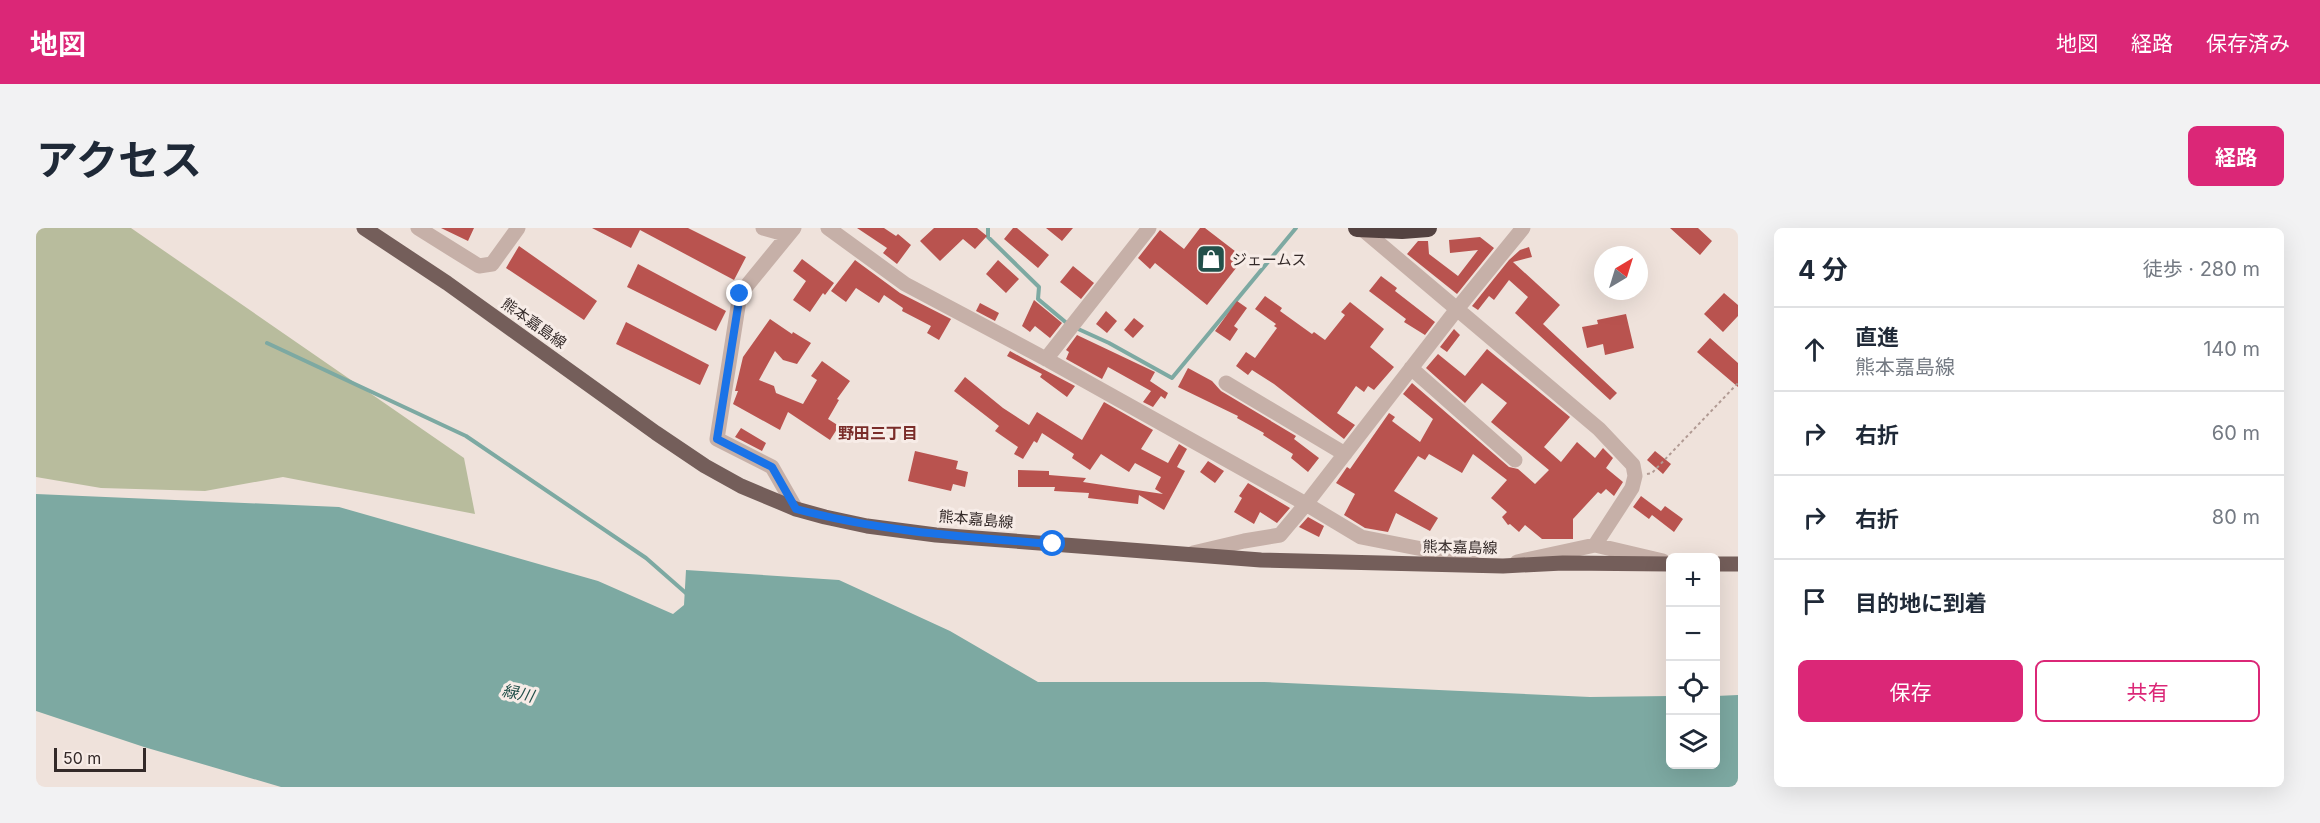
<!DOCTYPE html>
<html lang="ja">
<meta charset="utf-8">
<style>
:root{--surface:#fff;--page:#f2f2f3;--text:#1f2937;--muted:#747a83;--line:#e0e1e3;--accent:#db2777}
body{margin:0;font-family:Inter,"Noto Sans JP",sans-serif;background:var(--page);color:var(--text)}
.controls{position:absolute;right:18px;bottom:18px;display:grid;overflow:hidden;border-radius:9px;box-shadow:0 6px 24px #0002}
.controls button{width:54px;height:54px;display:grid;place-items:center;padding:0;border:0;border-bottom:2px solid var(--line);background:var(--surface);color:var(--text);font:30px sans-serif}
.compass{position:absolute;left:1558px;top:18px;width:54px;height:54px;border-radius:50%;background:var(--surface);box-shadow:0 6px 24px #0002;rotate:38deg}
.scale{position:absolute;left:18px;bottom:15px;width:92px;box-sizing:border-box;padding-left:6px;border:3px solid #332928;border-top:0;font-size:16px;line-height:21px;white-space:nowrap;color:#332928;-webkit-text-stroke:4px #f7ece7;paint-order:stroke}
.stop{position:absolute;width:18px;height:18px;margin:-14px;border:4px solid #1a73e8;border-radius:50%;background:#fff}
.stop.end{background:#1a73e8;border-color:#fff;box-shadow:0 2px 6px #0008}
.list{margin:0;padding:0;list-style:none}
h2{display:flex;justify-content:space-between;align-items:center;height:78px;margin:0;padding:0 24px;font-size:26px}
h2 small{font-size:20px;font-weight:400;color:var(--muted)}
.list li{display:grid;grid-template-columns:39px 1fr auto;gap:18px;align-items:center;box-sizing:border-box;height:84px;padding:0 24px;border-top:2px solid var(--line)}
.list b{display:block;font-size:22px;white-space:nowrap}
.list p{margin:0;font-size:20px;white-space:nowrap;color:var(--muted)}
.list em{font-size:20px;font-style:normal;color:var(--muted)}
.actions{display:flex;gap:12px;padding:18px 24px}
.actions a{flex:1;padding:14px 0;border:2px solid var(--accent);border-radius:9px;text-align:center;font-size:21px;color:var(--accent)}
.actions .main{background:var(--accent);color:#fff}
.icon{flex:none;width:33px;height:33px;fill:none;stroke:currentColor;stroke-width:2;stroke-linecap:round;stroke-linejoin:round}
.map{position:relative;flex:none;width:1702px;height:559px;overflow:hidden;border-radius:9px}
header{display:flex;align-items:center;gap:36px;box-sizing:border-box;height:84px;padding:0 30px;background:var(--accent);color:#fff}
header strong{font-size:28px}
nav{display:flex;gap:33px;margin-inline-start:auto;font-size:21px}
.intro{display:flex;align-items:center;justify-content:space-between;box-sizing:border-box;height:144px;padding:0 36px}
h1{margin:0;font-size:42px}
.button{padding:15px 27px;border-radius:9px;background:var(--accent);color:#fff;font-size:21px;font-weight:700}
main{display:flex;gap:36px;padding:0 36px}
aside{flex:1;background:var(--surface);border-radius:9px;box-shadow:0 6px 24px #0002}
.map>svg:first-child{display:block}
.green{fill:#b8bc9d}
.water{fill:#7da9a2}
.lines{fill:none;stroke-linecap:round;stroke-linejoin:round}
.stream{stroke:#7da9a2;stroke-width:4}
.building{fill:#b9534f}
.path{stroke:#b19a93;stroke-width:2;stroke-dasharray:3 3;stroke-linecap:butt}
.minor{stroke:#c6b0a8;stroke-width:15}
.major{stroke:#745e5a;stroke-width:15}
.highway{stroke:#534240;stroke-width:18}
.route{stroke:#1a73e8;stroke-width:8}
.labels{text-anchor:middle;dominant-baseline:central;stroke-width:6;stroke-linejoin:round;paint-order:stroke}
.poi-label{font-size:15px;fill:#332928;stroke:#f7ece7;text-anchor:start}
.street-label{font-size:15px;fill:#332928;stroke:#f7ece7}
.neighbourhood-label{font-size:16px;font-weight:bold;fill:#7a2c29;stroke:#f7ece7}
.water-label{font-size:16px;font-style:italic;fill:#22504a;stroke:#f7ece7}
</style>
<header>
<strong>地図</strong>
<nav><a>地図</a><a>経路</a><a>保存済み</a></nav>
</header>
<div class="intro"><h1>アクセス</h1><a class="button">経路</a></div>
<main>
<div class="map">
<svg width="1702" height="559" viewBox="0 0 1702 559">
<rect width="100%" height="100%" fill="#efe2db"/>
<!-- green -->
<path class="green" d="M0 0H95L428 230 439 286 247 249 169 263 65 260 0 249Z"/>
<!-- water -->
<path class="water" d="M0 266 303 279 562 353 637 386 648 377 650 342 803 352 914 403 1002 454H1228L1554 469 1634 468V536H1680V468L1702 467V559H245L108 519 0 483Z"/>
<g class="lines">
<!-- stream -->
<path class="stream" d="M952 0V9L1003 59 1002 71 1033 97
M1040 100 1073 115 1136 150 1260 0
M231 115 430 208 610 330 651 366"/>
</g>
<!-- building -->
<path class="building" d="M405 0H438L432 13Z
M556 0H652L710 29 698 52 604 2 595 20Z
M821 0H848L860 8 862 6 875 17 861 36 847 25 851 20Z
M898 0H941L951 8 939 21 927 11 904 33 884 13Z
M977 0H981L1013 27 1002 40 968 11Z
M1010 0H1037L1026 13Z
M1164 0H1169L1208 30 1171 77 1119 35 1114 41 1102 30 1124 2 1148 21Z
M1634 0H1662L1676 13 1664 27Z
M1444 9 1458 20 1421 66 1371 26 1382 13H1392L1393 26 1422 48 1442 22 1414 25 1413 12Z
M483 18 561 73 548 92 470 40Z
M1493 19 1496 29 1477 34 1524 77 1507 96 1581 165 1574 172 1479 85 1492 69 1473 52 1458 72 1453 68 1442 82 1436 78 1473 32 1484 22Z
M766 31 798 55 789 67 787 65 774 84 757 72 770 53 757 43Z
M819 32 864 65 915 91 903 112 891 105 895 98 866 83 867 80 848 67 843 75 820 60 810 74 795 63Z
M962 32 983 51 970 65 950 46Z
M602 36 690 83 680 103 591 59Z
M1037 38 1058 55 1045 71 1024 54Z
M1345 48 1361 60 1359 63 1399 94 1389 107 1368 94 1370 91 1333 63Z
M1688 65 1702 77V88L1687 104 1668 86Z
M1229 68 1246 80 1244 83 1276 106 1278 104 1289 112 1309 87 1305 84 1314 74 1348 101 1334 119 1358 139 1338 162 1332 158 1328 164 1320 158 1301 185 1319 197 1308 211 1238 156 1216 142 1212 147 1200 138 1210 124 1219 130 1241 100 1238 98 1240 96 1219 81Z
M998 72 1026 95 1014 110 999 98 994 104 986 98Z
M1201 73 1211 80 1198 98 1202 101 1194 113 1179 103Z
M944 75 963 85 959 93 940 83Z
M1070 83 1081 93 1071 105 1060 96Z
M1590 86 1598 120 1569 127 1567 116 1551 120 1546 99 1562 96 1561 92Z
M1098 90 1108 98 1097 110 1088 102Z
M734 91 756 106 757 104 775 115 761 136 747 132 739 123 723 152 738 158 740 165 767 176 781 152 775 148 786 133 814 153 801 171 803 172 792 191 803 198 794 212 752 184 744 202 697 176 702 163H699L707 129Z
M590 94 673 137 664 157 580 116Z
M1418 101 1424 107 1411 124 1404 119Z
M1041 107 1119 144 1114 153 1132 165 1129 171 1125 168 1117 179 1107 174 1115 163 1072 139 1066 151 1030 131 1033 124 1030 122Z
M1674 110 1702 135V159L1661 124Z
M1451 121 1534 189 1508 219 1525 234 1541 214 1559 230 1567 220 1577 230 1570 240 1587 254 1578 268 1570 261 1565 266 1562 264 1537 291V311H1506L1489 297 1483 304 1474 296 1472 297 1466 289 1471 284 1455 270 1471 252 1437 226 1426 245 1393 226 1389 232 1382 228 1358 263 1402 290 1394 303 1360 285 1352 304 1329 300 1308 287 1319 266 1300 255 1311 239 1314 241 1353 185 1359 189 1356 193 1384 214 1397 191 1367 166 1376 155 1473 239 1482 241 1499 256 1513 242 1455 194 1471 175 1446 155 1429 175 1390 140 1402 126 1429 148Z
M974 123 1005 140 1039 158 1031 169 1004 149 1006 146 971 128Z
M1152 140 1176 153 1185 163 1260 208 1258 211 1283 230 1272 244 1255 230 1257 226 1227 207 1228 205 1201 190 1202 188 1142 159Z
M929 149 967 180 993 197 1001 184 1046 212 1068 174 1117 202 1105 221 1132 235 1143 216 1151 221 1141 239 1149 243 1128 282 1103 267 1102 276 1052 270 1053 265 1018 263 1019 259H982V242L1013 243V247L1050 250 1047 254 1127 266 1119 261 1125 249 1099 235 1093 244 1065 226 1054 242 1036 230 1038 226 1006 205 1001 215 998 213 987 231 978 226 982 219 959 203 963 198 918 163Z
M705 200 730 215 726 223 699 209Z
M879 223 922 233 920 241 932 244 929 259 917 256 915 263 872 253Z
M1619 223 1635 236 1627 246 1611 232Z
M1172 233 1188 243 1179 255 1164 244Z
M1212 255 1254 280 1241 295 1224 284 1218 296 1198 284 1206 270 1203 268Z
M1605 268 1625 283 1629 278 1647 291 1638 304 1616 287 1613 291 1597 279Z
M1272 289 1288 298 1283 309 1263 299Z"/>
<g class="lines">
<!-- path -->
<path class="path" d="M1611 246 1616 245 1702 155"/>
<!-- minor -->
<path class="minor" d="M382 0 443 38 456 36 482 0
M727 0 752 7
M758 0 704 66 681 211 736 239 760 281
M792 0 869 56 1010 131 1270 276 1421 81 1487 0
M1325 0 1563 201 1597 237 1599 248 1596 260 1559 317
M1010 131 1113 0
M1375 140 1479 232
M1190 155 1309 226
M1157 325 1208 313 1244 307 1270 276 1325 309 1422 328 1442 337
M1481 334 1559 317 1627 333"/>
<!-- major -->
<path class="major" d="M328 0 411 55 620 205 669 238 705 258 760 281 789 289 831 298 900 307 1225 332 1467 338 1527 335 1634 336
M1680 336H1702"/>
<!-- highway -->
<path class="highway" d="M1321 0 1366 2 1392 0"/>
</g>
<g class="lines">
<!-- route -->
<path class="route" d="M704 66 681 211 736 239 760 281C845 304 931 309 1017 316"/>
</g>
<!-- icons -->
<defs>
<g id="shop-square" transform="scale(1.5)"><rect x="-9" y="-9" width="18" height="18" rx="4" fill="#22504a" stroke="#f7ece7"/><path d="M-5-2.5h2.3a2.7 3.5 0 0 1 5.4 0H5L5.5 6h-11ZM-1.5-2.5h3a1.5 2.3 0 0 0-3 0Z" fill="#fff"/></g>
</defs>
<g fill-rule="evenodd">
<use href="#shop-square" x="1175" y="31"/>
</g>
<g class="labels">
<!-- poi labels -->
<g class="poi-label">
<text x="1196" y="31">ジェームス</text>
</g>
<!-- street labels -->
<g class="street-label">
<text transform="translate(498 95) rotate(35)">熊本嘉島線</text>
<text transform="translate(940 291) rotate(5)">熊本嘉島線</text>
<text transform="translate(1424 319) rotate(1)">熊本嘉島線</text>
</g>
<!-- neighbourhood labels -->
<g class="neighbourhood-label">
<text x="842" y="205">野田三丁目</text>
</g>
<!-- water labels -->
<g class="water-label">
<text transform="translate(482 465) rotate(12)">緑川</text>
</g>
</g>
</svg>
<div class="controls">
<button>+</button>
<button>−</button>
<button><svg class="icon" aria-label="locate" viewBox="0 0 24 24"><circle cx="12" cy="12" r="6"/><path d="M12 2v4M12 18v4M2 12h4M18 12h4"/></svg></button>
<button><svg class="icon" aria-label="layers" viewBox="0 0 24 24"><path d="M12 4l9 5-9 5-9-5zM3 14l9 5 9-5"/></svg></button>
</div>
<svg class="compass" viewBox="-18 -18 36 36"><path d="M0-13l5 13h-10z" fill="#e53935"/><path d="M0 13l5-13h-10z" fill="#747a83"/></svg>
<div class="scale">50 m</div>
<div class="stop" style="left:1017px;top:316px"></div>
<div class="stop end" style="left:704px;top:66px"></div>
</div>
<aside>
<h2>4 分<small>徒歩 · 280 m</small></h2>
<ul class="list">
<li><svg class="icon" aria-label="ahead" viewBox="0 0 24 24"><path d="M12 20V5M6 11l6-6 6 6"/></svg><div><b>直進</b><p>熊本嘉島線</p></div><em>140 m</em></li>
<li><svg class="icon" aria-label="right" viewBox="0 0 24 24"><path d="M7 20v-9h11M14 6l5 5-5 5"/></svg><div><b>右折</b></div><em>60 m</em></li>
<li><svg class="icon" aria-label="right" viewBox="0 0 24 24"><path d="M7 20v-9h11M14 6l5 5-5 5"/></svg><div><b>右折</b></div><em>80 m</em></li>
<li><svg class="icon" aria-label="arrive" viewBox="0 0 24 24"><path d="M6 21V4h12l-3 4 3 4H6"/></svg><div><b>目的地に到着</b></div></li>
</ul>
<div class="actions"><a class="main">保存</a><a>共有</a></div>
</aside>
</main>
